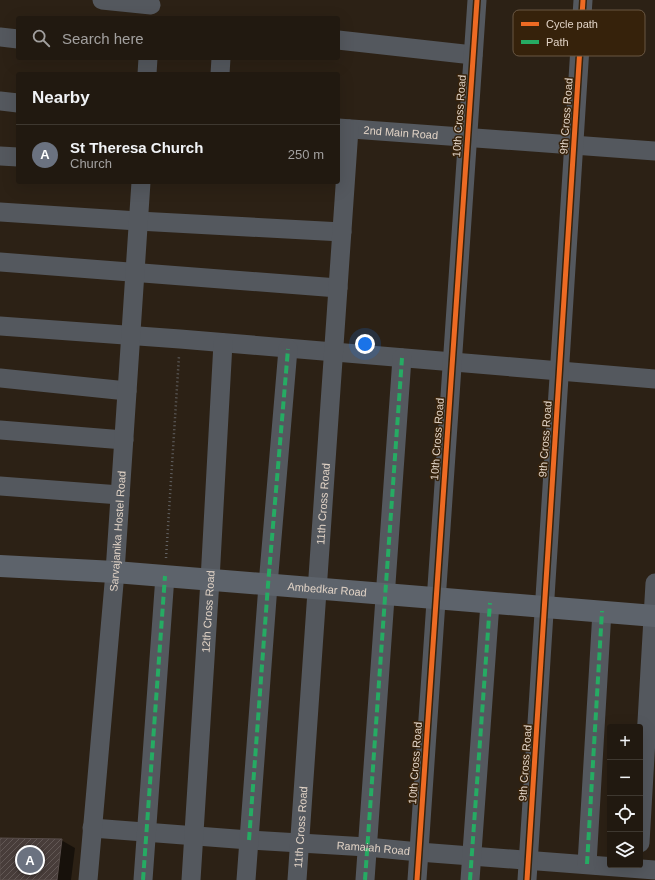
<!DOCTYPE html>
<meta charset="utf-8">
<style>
:root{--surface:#211910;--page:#2d261e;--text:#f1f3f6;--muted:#a2a09f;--line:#3e3830;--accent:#a19487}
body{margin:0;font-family:Helvetica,sans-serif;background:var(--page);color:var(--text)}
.controls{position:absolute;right:12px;bottom:12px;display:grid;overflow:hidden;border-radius:4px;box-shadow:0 4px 16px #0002}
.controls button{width:36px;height:36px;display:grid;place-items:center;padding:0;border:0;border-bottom:1px solid var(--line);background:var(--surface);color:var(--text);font:20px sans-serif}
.you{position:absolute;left:365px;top:344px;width:14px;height:14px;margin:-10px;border:3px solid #fff;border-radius:50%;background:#1a73e8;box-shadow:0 0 0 6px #1a73e833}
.badge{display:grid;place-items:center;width:26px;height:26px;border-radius:50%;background:var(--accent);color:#fff;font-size:13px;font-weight:700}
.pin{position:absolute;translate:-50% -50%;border:2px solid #fff;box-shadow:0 1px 4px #0006}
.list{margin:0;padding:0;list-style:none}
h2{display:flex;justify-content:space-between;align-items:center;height:52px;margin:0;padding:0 16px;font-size:17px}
h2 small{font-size:13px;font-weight:400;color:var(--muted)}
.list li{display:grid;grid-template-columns:26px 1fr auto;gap:12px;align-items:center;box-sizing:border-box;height:60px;padding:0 16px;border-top:1px solid var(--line)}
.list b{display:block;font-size:15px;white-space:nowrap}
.list p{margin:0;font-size:13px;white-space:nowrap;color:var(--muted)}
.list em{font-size:13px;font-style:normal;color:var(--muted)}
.icon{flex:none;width:22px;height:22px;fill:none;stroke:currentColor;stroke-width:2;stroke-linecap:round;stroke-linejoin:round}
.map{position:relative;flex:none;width:655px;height:880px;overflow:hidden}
.search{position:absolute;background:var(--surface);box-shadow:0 4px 16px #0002;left:16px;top:16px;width:324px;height:44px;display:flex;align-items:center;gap:10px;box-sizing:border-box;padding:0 14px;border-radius:4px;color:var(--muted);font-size:15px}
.panel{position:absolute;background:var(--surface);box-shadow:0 4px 16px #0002;left:16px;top:72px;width:324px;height:112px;border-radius:4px}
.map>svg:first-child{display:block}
.shadow{fill:#0007}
.building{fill:url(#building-hatch);stroke:#594e4b}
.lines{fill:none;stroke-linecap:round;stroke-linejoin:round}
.path{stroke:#626263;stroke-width:2.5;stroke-dasharray:1 3;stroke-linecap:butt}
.street{stroke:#54585e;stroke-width:19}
.secondary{stroke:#5d636b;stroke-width:22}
.quiet{stroke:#26ab63;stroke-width:4;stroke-dasharray:8 4;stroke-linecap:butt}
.cycleway-casing{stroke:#36220b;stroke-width:8}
.cycleway{stroke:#ed6a23;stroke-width:5}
.labels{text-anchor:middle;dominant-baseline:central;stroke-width:3;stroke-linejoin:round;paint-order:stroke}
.street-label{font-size:11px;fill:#e0d2c5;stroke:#36220b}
.key{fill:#36220b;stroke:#695743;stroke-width:1}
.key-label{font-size:11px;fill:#e0d2c5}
</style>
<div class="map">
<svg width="655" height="880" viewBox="0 0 655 880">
<defs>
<pattern id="building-hatch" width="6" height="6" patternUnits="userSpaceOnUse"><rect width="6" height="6" fill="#483d3a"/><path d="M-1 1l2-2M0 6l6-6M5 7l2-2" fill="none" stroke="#625855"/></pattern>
</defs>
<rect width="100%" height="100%" fill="#2c2115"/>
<!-- shadow -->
<path class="shadow" d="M0 839 61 840 75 848 71 880H0Z"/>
<!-- building -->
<path class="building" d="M0 838 62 839 57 880H0Z"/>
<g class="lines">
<!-- path -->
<path class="path" d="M166 558 179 356"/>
<!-- street -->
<g class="street">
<path d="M102 0 151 5"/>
<path d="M0 37 18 39"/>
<path d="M338 40 473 55"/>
<path d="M147 74 148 58"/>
<path d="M220 74 221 58"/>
<path d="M0 101 18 103"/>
<path id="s1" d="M338 128 655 151"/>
<path d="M0 156 18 157"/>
<path d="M0 212 138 221 342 232"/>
<path d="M0 262 338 288"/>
<path d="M0 326 180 339 655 379"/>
<path d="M0 378 127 391"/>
<path d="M0 430 124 440"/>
<path d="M0 486 120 495"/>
<path id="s2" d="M92 828 249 840 367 847 419 852 655 870"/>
<path d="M640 843 655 583"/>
<path d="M587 864 602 611"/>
<path id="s3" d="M88 880 115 572 141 182"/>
<path d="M143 880 165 576"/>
<path id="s4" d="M191 880 210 580 223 343"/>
<path d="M246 880 268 585 288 349"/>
<path id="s5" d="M297 880 349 129"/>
<path d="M365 880 402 358"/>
<path d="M417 880 477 0"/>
<path d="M470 880 490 603"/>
<path d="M527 880 583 0"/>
</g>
<!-- secondary -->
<path class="secondary" id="s6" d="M0 566 115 572 655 616"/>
<!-- quiet -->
<path class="quiet" d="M249 840 268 585 288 349
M587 864 602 611
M143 880 165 576
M365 880 402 358
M470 880 490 603"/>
<!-- cycleway casing -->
<g class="cycleway-casing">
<path id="cycleway" d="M417 880 477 0
M527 880 583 0"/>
</g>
<!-- cycleway -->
<use href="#cycleway" class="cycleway"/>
</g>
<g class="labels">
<!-- street labels -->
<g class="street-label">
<text transform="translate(459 116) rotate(-86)">10th Cross Road</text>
<text transform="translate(566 116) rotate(-86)">9th Cross Road</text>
<text stroke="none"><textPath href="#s1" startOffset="63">2nd Main Road</textPath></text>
<text transform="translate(437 439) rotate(-86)">10th Cross Road</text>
<text transform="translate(545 439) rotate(-86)">9th Cross Road</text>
<text stroke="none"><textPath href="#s5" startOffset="377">11th Cross Road</textPath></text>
<text stroke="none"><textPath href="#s3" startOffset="350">Sarvajanika Hostel Road</textPath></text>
<text stroke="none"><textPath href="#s6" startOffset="328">Ambedkar Road</textPath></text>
<text stroke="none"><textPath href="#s4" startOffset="269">12th Cross Road</textPath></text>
<text transform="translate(415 763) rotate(-86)">10th Cross Road</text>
<text transform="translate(525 763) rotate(-86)">9th Cross Road</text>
<text stroke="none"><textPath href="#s5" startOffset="53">11th Cross Road</textPath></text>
<text stroke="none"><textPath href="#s2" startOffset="282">Ramaiah Road</textPath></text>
</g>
</g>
<!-- legend -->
<rect x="513" y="10" width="132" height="46" rx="6" class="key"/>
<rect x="521" y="22" width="18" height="4" fill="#ed6a23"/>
<rect x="521" y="40" width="18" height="4" fill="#26ab63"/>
<g class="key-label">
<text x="546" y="28">Cycle path</text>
<text x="546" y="46">Path</text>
</g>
</svg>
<div class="controls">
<button>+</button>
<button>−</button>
<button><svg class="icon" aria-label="locate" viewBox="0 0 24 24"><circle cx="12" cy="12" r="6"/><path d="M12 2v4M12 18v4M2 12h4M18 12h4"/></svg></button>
<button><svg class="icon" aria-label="layers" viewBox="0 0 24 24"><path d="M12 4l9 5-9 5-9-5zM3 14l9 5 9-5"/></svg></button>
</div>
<div class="you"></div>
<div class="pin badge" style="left:30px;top:860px;background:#6b7280">A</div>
<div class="search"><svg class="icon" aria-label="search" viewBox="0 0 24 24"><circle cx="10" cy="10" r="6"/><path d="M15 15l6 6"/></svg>Search here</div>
<section class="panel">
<h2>Nearby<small></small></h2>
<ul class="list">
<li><span class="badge" style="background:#6b7280">A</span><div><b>St Theresa Church</b><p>Church</p></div><em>250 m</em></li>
</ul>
</section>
</div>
